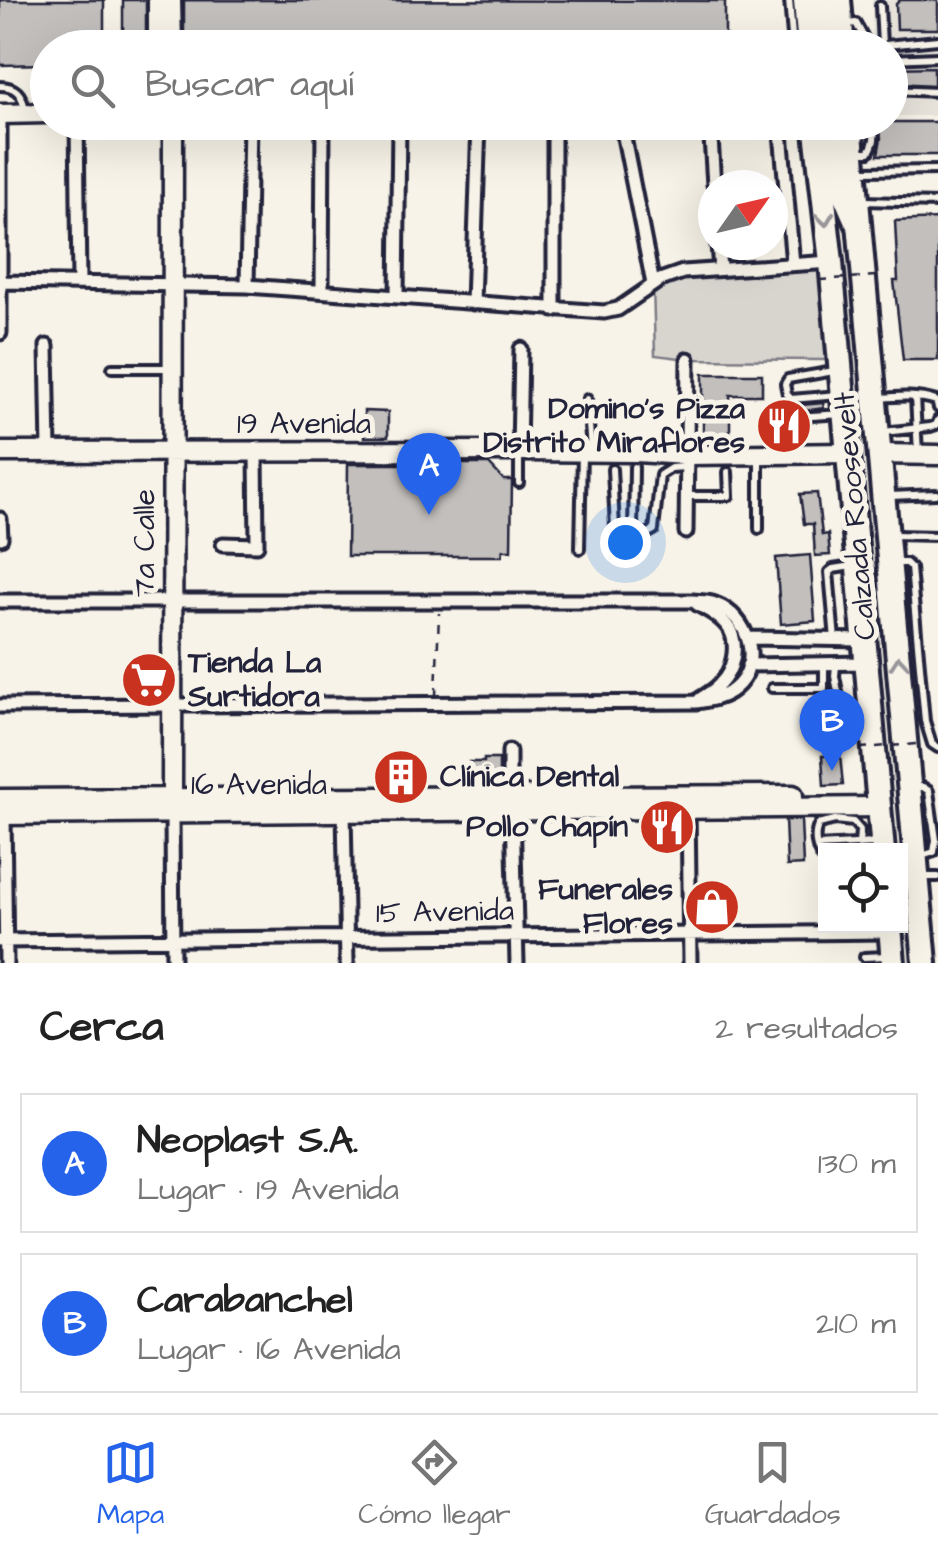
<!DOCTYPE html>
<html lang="es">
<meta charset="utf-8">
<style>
:root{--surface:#fff;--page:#f2f2f2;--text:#222;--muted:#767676;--line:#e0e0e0;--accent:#2563eb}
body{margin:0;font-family:"Architects Daughter",sans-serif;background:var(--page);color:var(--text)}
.controls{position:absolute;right:30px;bottom:30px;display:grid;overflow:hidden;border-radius:0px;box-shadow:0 10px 40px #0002}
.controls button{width:90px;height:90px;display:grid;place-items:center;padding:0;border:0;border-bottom:2px solid var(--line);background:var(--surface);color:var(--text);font:50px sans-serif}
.compass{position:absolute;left:698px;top:170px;width:90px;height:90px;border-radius:50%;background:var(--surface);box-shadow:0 10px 40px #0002;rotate:56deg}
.you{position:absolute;left:625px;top:542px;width:35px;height:35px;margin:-25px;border:8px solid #fff;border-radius:50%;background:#1a73e8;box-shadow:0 0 0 15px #1a73e833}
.badge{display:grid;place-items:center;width:65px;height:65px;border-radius:50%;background:var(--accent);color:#fff;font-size:32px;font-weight:700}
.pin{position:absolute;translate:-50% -82px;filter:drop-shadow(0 2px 5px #0008)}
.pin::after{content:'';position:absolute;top:52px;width:35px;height:30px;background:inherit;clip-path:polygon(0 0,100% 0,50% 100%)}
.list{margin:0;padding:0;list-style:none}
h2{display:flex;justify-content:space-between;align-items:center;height:130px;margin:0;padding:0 40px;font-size:42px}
h2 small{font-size:32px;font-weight:400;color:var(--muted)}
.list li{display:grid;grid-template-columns:65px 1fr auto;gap:30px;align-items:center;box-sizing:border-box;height:140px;margin:0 20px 20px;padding:0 20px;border:2px solid var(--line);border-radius:0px}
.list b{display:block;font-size:38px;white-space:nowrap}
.list p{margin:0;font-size:32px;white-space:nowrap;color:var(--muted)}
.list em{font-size:32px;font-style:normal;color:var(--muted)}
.icon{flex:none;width:55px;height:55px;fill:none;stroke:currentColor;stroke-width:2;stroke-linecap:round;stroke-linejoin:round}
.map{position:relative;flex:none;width:938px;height:963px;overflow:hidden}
.search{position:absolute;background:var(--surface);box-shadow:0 10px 40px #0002;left:30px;right:30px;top:30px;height:110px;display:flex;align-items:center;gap:25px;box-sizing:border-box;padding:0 35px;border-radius:55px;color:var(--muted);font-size:38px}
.sheet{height:450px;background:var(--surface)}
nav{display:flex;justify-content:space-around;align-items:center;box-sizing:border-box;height:140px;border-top:2px solid var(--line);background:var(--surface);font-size:28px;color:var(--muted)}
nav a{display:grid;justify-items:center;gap:5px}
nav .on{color:var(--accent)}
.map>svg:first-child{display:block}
.built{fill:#e7e3db}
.green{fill:#d8d5cf;stroke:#7d7c85;stroke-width:2.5}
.building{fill:#c2bfbd;stroke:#22223b;stroke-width:2.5}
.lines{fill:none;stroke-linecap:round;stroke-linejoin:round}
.lane-casing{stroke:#22223b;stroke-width:14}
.street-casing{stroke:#22223b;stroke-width:19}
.secondary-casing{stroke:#22223b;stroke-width:25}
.highway-casing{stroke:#22223b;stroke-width:30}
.path{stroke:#22223b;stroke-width:2.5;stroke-dasharray:8 8;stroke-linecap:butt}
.lane{stroke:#f7f3e8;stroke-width:6}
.street{stroke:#f7f3e8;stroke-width:11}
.secondary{stroke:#f7f3e8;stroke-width:18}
.highway{stroke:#f7f3e8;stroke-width:22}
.path-bridge{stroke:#22223b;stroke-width:2.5;stroke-dasharray:8 8;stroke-linecap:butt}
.oneway{stroke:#97959a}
.labels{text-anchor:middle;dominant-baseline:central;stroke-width:10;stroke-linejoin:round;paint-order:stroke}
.poi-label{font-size:30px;font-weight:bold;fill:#22223b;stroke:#f7f3e8;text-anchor:end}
.street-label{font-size:30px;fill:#22223b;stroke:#f7f3e8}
</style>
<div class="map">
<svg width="938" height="963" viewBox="0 0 938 963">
<rect width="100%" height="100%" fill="#f7f3e8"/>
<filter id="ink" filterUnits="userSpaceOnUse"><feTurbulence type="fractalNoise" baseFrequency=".01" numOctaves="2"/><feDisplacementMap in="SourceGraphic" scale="20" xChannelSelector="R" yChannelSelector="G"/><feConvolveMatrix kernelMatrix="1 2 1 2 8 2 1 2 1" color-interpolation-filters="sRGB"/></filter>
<g filter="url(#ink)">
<!-- built -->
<path class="built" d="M872 0H938V116H891L890 48 872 47Z"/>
<!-- green -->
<path class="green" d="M820 262 826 360 688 359 655 355 653 284 670 276Z"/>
<!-- building -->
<path class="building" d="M0 0H104V48H48V64L0 65Z
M123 0H146V48H123Z
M184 0 725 1V34L719 39 720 48H184Z
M900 0H938V29H897L896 4Z
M934 67V85L895 83V68Z
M879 122H938V155H878L881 138Z
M938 219V360H903L894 281H898L895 221Z
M703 374H762V395H730V435H703Z
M774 400H783L791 406 823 403 824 408 790 413V439L777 440Z
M364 411 388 412V437H364Z
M348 464H489L504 480H512L511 550H503L502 556H347Z
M817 493 822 535 828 534 830 555 815 556 813 524H804L800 494Z
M810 555 815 621 781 624 776 558Z
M840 755 843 785 824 786 822 756Z
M484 759H499V784H469V762H484Z
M785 820H801L803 865 787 866Z
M728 890 729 923 699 924 698 892Z"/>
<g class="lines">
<!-- lane casing -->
<g class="lane-casing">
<path id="lane" d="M789 0 793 48
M880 6 882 45
M847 24 856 23 868 45 875 46 938 40
M726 41 727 48
M890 59 938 57
M0 86C16 86 22 94 25 109
M890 90 938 92
M859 152H869C875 143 876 133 872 122
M861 171 938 170
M864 201 938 203
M112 368H171
M834 371 788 379 785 384 787 394 791 399 839 395
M915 397 918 453
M881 398C900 396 918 395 936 401L938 408
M587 399 591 450
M883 432 930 427 936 425 938 420
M797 454V417L842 414
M759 457V529
M612 469 615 528C623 539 643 537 654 530L660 475 671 468 685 467
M519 483V454
M688 496H729L728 472
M890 496 936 494
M633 535 634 467
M894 535 938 536
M580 549 582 452
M895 563H906L911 568 925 721 932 744 938 748
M835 640 829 572 833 569 852 566
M836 665 835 676 840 702
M772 688H824V665
M916 787H923L929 791 936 840 934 852 919 857
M817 846 875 843
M826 861C815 854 813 834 819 824L835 820 853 822 860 830 859 845
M924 877H938
M864 957 886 956"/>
</g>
<!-- street casing -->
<g class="street-casing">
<path id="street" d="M0 117V333
M77 122 79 282
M621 122 653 284
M710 122 714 185
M780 122 793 264
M718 245 720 269
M0 282 247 286 604 312 618 309 660 280 683 272 831 262
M247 286 250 122
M322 290 323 122
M397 297 399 122
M473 303 479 122
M554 310V122
M47 346 49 451
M519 451 521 349
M0 519 1 538
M686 532 688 359
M223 544 257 545 256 452
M0 601H692C699 602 708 601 715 604 749 616 764 665 734 689 723 698 710 700 696 702L0 706
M697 604C708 610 723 618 730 630 739 647 733 671 720 684 715 690 706 695 700 699
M749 638 864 640
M748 665 866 663
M509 797V751
M688 805 690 963
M513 811 517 963
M344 812 347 963
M172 813 173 963
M4 815 6 963
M0 941 890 932"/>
</g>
<!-- secondary casing -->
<g class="secondary-casing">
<path id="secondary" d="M158 0V48
M171 0 172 48
M820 0 825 48
M0 114 48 113
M834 122 841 192 855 224
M0 452 519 451 636 452 686 455 848 453
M880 454 938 455
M0 799 793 795
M172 807 173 122
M0 815 879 807"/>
</g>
<!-- highway casing -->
<g class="highway-casing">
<path id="highway" d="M805 0 809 48
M839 0 843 48
M815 122 831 262 883 851
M850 122 925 963
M890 926 893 963"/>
</g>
<!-- path -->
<path class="path" d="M436 695 439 613"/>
<!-- lane -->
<use href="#lane" class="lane"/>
<!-- street -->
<use href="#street" class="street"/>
<!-- secondary -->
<use href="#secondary" class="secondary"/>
<!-- highway -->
<use href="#highway" class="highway"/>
<!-- path-bridge -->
<path class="path-bridge" d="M820 280 876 276
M860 748 917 744"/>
</g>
<!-- one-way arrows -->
<defs><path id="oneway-chevron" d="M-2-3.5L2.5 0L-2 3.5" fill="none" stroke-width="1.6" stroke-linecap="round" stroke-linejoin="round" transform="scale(2.5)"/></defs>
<g class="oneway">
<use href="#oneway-chevron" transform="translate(825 219) rotate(83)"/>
<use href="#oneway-chevron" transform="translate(899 663) rotate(-95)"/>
</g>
</g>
<!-- icons -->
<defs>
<g id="restaurant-disc" transform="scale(2.875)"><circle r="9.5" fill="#c8321e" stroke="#f7f3e8"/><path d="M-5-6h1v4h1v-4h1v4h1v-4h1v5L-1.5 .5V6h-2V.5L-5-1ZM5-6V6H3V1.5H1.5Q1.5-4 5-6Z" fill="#fff"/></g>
<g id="supermarket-disc" transform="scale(2.875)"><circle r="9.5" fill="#c8321e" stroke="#f7f3e8"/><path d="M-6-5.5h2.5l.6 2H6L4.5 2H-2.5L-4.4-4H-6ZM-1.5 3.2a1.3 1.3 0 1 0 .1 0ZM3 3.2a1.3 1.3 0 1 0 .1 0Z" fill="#fff"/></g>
<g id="building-disc" transform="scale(2.875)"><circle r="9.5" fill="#c8321e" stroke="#f7f3e8"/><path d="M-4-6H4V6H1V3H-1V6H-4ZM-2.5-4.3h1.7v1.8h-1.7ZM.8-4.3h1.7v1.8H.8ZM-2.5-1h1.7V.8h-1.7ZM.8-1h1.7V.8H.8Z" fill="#fff"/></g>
<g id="shop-disc" transform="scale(2.875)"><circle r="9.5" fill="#c8321e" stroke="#f7f3e8"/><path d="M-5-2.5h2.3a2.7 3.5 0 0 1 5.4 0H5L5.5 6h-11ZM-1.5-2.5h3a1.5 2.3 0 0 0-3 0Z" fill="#fff"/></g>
</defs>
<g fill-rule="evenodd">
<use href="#restaurant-disc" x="784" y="426"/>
<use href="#supermarket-disc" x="149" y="680"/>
<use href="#building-disc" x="401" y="777"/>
<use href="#restaurant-disc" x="667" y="827"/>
<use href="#shop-disc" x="712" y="907"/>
</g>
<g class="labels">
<!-- poi labels -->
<g class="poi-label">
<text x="745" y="409">Domino's Pizza<tspan x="745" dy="34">Distrito Miraflores</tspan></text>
<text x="188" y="663" text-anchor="start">Tienda La<tspan x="188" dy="34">Surtidora</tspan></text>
<text x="440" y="777" text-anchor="start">Clínica Dental</text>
<text x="628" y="827">Pollo Chapín</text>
<text x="673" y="890">Funerales<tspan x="673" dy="34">Flores</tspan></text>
</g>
<!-- street labels -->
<g class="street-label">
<text x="304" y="424">19 Avenida</text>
<text transform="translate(855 516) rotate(-95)">Calzada Roosevelt</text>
<text transform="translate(145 543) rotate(-90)">7a Calle</text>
<text x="259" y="785">16 Avenida</text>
<text transform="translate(445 912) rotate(-1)">15 Avenida</text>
</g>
</g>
</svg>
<div class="controls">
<button><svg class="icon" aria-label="locate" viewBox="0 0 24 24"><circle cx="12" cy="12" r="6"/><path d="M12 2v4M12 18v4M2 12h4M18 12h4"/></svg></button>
</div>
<svg class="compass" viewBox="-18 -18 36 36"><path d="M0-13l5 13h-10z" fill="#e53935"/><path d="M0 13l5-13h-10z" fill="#767676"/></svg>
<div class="you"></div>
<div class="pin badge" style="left:429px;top:515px">A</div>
<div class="pin badge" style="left:832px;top:771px">B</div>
<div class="search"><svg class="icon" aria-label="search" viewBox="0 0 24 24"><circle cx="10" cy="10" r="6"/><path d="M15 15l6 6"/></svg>Buscar aquí</div>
</div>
<section class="sheet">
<h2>Cerca<small>2 resultados</small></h2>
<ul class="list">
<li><span class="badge">A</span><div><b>Neoplast S.A.</b><p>Lugar · 19 Avenida</p></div><em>130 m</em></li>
<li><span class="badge">B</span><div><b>Carabanchel</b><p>Lugar · 16 Avenida</p></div><em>210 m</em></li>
</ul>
</section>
<nav>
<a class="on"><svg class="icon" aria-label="map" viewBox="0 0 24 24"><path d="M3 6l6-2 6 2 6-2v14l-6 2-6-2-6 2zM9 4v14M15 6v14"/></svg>Mapa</a>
<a><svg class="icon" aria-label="directions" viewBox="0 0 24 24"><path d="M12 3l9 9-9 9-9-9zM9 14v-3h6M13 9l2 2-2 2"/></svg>Cómo llegar</a>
<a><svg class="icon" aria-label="saved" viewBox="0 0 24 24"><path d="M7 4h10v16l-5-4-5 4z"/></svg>Guardados</a>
</nav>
